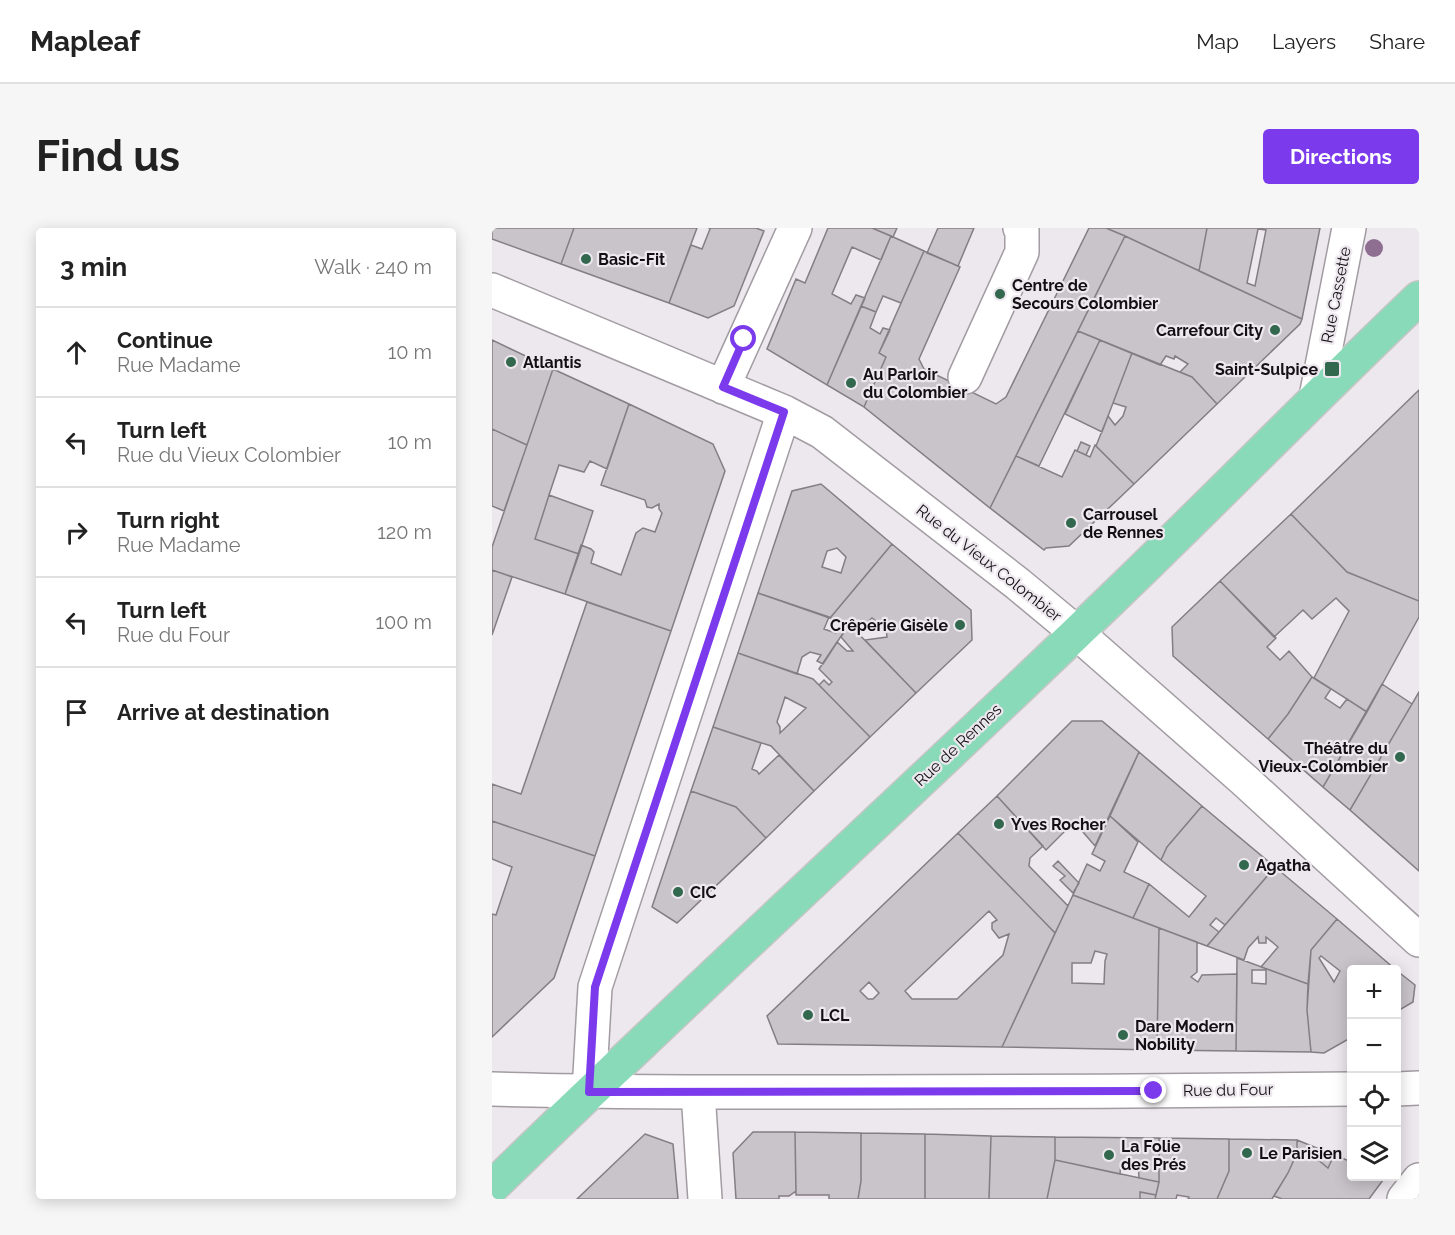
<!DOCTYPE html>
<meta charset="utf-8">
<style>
:root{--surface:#fff;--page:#f6f6f6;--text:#222;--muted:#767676;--line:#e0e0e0;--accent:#7c3aed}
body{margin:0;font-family:Raleway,sans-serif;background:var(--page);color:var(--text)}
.controls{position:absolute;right:18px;bottom:18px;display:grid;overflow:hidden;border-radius:6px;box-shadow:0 3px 15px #0003}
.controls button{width:54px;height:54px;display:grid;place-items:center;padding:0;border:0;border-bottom:2px solid var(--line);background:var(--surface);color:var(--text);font:30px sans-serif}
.stop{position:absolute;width:18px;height:18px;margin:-14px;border:4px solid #7c3aed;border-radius:50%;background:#fff}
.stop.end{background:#7c3aed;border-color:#fff;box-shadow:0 2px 6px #0008}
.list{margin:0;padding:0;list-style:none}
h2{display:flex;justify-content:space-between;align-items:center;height:78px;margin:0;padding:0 24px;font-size:26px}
h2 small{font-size:20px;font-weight:400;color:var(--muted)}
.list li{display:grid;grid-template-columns:39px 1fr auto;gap:18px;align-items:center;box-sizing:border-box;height:90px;padding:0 24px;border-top:2px solid var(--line)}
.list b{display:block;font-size:22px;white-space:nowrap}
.list p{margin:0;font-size:20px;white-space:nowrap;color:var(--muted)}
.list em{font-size:20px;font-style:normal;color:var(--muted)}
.icon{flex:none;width:33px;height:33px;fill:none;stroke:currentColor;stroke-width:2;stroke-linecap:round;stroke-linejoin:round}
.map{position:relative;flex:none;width:927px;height:971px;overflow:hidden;border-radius:6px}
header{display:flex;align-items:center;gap:36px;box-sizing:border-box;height:84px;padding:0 30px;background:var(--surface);border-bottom:2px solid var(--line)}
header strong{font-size:28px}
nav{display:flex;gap:33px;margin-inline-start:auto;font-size:21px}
.intro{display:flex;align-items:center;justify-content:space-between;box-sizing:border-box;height:144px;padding:0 36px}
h1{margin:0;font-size:42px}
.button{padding:15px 27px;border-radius:6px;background:var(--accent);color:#fff;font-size:21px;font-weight:700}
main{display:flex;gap:36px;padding:0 36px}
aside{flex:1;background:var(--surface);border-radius:6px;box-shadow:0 3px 15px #0003}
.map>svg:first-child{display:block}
.building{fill:#c9c3ca;stroke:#847e84;stroke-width:1.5;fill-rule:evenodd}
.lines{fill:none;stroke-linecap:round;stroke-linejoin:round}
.minor-casing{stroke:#a29ca2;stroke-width:36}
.major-casing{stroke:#c6c6c6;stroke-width:36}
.minor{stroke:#fff;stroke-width:33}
.major{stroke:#88dab8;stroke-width:33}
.tree{fill:#8e6f92}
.route{stroke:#7c3aed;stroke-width:8}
.poi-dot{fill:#32684e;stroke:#ede7ee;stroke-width:2}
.labels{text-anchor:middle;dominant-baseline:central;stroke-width:4.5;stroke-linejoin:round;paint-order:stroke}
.poi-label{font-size:16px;font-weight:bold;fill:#121013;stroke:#ede7ee;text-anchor:start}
.street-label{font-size:16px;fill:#121013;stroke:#ede7ee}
</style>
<header>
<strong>Mapleaf</strong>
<nav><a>Map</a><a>Layers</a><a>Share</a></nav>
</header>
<div class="intro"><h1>Find us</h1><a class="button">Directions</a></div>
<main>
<aside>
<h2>3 min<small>Walk · 240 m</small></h2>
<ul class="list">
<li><svg class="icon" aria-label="ahead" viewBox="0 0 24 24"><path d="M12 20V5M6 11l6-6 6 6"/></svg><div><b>Continue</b><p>Rue Madame</p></div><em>10 m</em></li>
<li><svg class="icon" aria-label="left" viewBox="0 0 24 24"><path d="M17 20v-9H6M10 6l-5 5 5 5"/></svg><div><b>Turn left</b><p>Rue du Vieux Colombier</p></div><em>10 m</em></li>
<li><svg class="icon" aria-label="right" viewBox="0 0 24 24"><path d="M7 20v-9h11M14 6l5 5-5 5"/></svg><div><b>Turn right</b><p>Rue Madame</p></div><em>120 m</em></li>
<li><svg class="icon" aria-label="left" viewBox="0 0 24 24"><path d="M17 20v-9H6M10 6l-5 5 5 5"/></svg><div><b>Turn left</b><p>Rue du Four</p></div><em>100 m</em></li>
<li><svg class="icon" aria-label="arrive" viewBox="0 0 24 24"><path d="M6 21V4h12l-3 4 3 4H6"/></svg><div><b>Arrive at destination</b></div></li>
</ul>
</aside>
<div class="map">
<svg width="927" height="971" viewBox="0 0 927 971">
<rect width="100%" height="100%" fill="#ede7ee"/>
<!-- building -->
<path class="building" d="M0 0H82L69 36 0 11Z
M82 0H205L177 75 69 36Z
M217 0H264L272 3 242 78 216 90 177 75 199 17 210 21 218 1Z
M336 0H380L399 8 389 32 360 19 340 66 359 76 364 67 373 70 335 157 275 121 304 51 313 55Z
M380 0H405L401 9Z
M446 0H482L466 38 435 25Z
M597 0H614L633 8 498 280 372 179 394 129 387 125 432 23 468 39 427 131 432 141 504 176 514 169Z
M614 0H715L707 43 633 8Z
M715 0H828L810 91 707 43ZM766 1 774 2 763 58 755 55Z
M399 8 432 23 409 75 391 68 384 84 369 78Z
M633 8 810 91 808 96 725 176 700 149 688 144 696 136 683 128 682 131 674 128 668 137 586 103Z
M369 78 384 84 378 100 388 106 391 100 398 102 387 125 394 129 372 179 335 157Z
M586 103 608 112 547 238 524 228Z
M0 112 61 141 35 217 0 201Z
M608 112 640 125 610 204 573 186Z
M640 125 700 149 725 176 642 256 604 218 616 188 623 197 631 188 634 179 621 175Z
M61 141 137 176 115 241 98 233 92 244 67 237 57 267 43 311 87 326 73 366 0 342V319Z
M927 162V373L855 344 799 286Z
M137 176 221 216 233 243 179 403 73 366 89 317 99 321 102 324 99 335 129 347 144 305 151 300 163 304 170 285 167 281V276L160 280 155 279 153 272 109 257Z
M0 201 35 217 12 283 0 278Z
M589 214 598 218 594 227 585 223Z
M603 217 642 256 577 318 554 320 552 322 498 280 524 228 570 249 583 222 598 229Z
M329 256 400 316 338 390 266 365 300 263ZM345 320 354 329 349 345 330 339 335 323Z
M57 267 101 283 87 326 43 311Z
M799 286 855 344 927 373V389L875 484 822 450 857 383 844 370 820 391 811 382 782 409 728 353Z
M400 316 479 382 480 412 424 465 373 412 395 409 394 401 380 390 365 404 357 396 338 390Z
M0 342 20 349 0 407Z
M728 353 784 410 775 419 788 432 797 423 820 449 796 486 776 511 681 428 680 399Z
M266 365 337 389 332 401 344 405 348 393 357 396 331 436 325 433 329 427 318 424 310 429 305 446 246 425Z
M95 374 179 403 103 628 0 593V556L29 566Z
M357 396 424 465 378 509 327 457 332 452 337 457 340 454 327 441 345 414 355 423H361L349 409Z
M246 425 321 451 378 509 322 563 279 518 221 499ZM293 469 314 480 288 505V499L285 494Z
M820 449 839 461 833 470 848 480 855 471 875 484 831 559 776 511 796 486Z
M890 456 920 476 858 582 831 559Z
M927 464V643L858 582Z
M580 493H610L647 524 603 618 591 604 586 592 575 596V601L554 622 505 568Z
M221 499 269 515 260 541 265 543 267 546 287 527 322 563 274 610 244 579 199 563Z
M647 524 710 578 675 619 669 632 618 588Z
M199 563 244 579 274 610 185 695 160 679Z
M505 568 551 618 538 630 537 638 576 678 563 705 466 605Z
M710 578 783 639 733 697 724 690 718 697 727 704 715 718 641 690 657 656 697 689 714 668 669 632 675 619Z
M618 588 646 614 632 644 657 656 641 690 581 667 595 636 608 643 613 633 600 626Z
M0 593 103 628 62 750 0 809V686L4 687 20 639 0 631Z
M466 605 563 705 510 819 286 816 275 788ZM497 683 505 692 500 695V701L507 710 517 706 511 727 465 771H420L413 763ZM377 754 387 765 381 771H376L368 763Z
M566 633 587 655 581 665 568 652 573 648 561 638Z
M783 639 845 691 819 722 816 756 769 739 786 719 774 709V715H767L766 709 756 720 752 732 715 718Z
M581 667 667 700 665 822 510 819ZM603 723 615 726 613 733 612 756 580 755V735H599Z
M845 691 904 742H860V809L832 825 819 824 815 782 819 722ZM829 728 848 743 842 754 827 730Z
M667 700 705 714V744L699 749 706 754 710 747 745 746 744 823 665 822Z
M745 730 816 756 815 782 819 824 744 823ZM760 742H774V756L760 755Z
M904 742 923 757 921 774 904 784Z
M261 904H303L304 963 297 968H287V971H244L241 925Z
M303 904 369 905V953L366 971H337V967H304Z
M369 905 433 906V971H366L369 953Z
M153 906 181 916 186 971H85Z
M433 906 499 908 497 971H433Z
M499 908 563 909V932L555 971H497Z
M563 909 667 910V954L647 950 646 935H629L628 946 563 932Z
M667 910 737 911V943L725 971H696L697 969 685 967 684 971H663L667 954Z
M737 911 805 912V925L796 945 780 971H725L737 943Z
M805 912 842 927 836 940 819 926 805 925Z
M805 925 819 926 836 940 842 927 860 934V948H894L877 971H790L782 968 796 945Z
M563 932 667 954 664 967 648 964V971H555Z
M648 964 664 967 663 971H648Z"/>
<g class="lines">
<!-- minor casing -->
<g class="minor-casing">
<path id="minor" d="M0 62 292 184 330 204 526 356 585 405 751 551 927 712
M473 149 530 24V3L528 0
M231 159 303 0
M824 169 857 0
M0 861C122 865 244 864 366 864 531 864 695 863 860 861
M904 861 927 860
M97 864 103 759 292 184
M206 864 213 971
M912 971 927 952"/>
</g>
<!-- major casing -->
<g class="major-casing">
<path id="major" d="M0 959C205 759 417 567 623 368 725 270 824 168 927 70"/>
</g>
<!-- minor -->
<use href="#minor" class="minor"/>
<!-- major -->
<use href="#major" class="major"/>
</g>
<!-- trees -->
<circle class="tree" cx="882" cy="20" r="9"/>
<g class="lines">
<!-- route -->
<path class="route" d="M252 111 231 159 292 184 103 759 97 864 662 863"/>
</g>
<!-- markers -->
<g class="poi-dot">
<circle cx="94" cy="31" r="6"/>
<circle cx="508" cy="66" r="6"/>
<circle cx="783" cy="102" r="6"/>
<circle cx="19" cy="134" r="6"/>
<rect x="832" y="133" width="16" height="16" rx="3"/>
<circle cx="359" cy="155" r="6"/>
<circle cx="579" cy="295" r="6"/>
<circle cx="468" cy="397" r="6"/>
<circle cx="908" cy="529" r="6"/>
<circle cx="507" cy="596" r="6"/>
<circle cx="752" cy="637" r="6"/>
<circle cx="186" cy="664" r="6"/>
<circle cx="316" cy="787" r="6"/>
<circle cx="631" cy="807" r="6"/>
<circle cx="755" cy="925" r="6"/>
<circle cx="617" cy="927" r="6"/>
</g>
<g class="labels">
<!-- poi labels -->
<g class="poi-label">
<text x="106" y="31">Basic-Fit</text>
<text x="520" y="57">Centre de<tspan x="520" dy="18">Secours Colombier</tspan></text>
<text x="771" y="102" text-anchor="end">Carrefour City</text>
<text x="31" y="134">Atlantis</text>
<text x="826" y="141" text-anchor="end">Saint-Sulpice</text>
<text x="371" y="146">Au Parloir<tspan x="371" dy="18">du Colombier</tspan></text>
<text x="591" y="286">Carrousel<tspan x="591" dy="18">de Rennes</tspan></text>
<text x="456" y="397" text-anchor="end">Crêperie Gisèle</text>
<text x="896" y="520" text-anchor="end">Théâtre du<tspan x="896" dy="18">Vieux-Colombier</tspan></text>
<text x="519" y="596">Yves Rocher</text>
<text x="764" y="637">Agatha</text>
<text x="198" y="664">CIC</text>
<text x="328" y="787">LCL</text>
<text x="643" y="798">Dare Modern<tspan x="643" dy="18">Nobility</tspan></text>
<text x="629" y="918">La Folie<tspan x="629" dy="18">des Prés</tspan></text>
<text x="767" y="925">Le Parisien</text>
</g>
<!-- street labels -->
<g class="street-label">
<text transform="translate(844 67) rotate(-79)">Rue Cassette</text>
<text transform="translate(497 335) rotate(38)">Rue du Vieux Colombier</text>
<text transform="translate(466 517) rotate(-43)">Rue de Rennes</text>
<text transform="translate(736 862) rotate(-1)">Rue du Four</text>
</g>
</g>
</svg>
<div class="controls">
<button>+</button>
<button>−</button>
<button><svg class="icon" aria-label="locate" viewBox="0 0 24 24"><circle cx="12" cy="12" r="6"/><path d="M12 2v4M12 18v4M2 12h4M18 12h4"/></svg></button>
<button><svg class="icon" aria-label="layers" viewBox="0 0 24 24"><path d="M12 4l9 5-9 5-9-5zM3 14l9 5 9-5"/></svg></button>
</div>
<div class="stop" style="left:252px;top:111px"></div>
<div class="stop end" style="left:662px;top:863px"></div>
</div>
</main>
